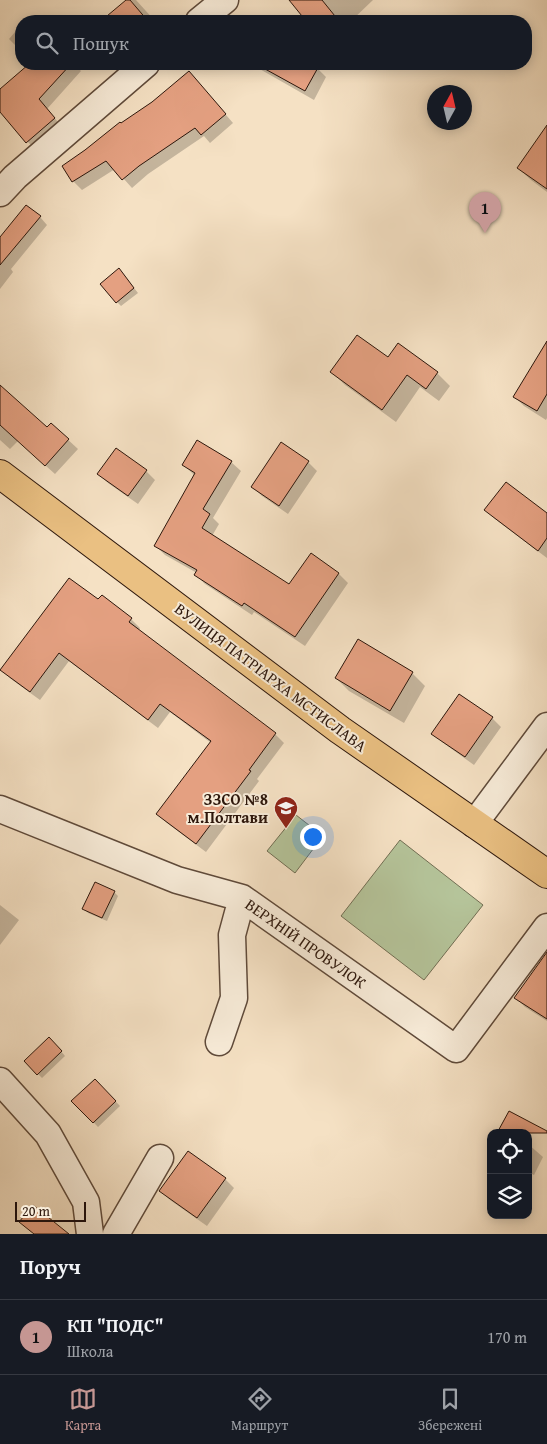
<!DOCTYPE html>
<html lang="uk">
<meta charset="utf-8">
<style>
:root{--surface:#171b24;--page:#242831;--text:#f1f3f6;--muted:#9ea1a6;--line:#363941;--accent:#c59692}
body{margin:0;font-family:"Gentium Book Plus",serif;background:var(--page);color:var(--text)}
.controls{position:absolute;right:15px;bottom:15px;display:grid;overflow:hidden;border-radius:10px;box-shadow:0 2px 12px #0003}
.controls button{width:45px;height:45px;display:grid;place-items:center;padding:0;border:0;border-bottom:1px solid var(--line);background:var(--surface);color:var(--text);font:25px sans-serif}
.compass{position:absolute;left:427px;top:85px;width:45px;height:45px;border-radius:50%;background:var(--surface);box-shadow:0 2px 12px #0003;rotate:8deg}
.scale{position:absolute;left:15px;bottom:12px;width:71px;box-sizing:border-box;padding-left:5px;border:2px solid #2d170c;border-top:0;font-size:14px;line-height:18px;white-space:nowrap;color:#2d170c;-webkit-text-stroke:4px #f8ecd9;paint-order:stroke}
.you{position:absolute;left:312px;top:836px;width:18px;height:18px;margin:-12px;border:4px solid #fff;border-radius:50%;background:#1a73e8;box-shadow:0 0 0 8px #1a73e833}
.badge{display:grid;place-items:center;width:32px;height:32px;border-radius:50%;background:var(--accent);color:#111;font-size:16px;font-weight:700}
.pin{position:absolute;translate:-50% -41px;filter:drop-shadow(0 1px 2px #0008)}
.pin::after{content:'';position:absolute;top:26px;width:18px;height:15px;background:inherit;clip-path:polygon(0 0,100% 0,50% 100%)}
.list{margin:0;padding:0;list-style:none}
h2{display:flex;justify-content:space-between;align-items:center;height:65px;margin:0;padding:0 20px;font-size:21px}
h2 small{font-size:16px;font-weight:400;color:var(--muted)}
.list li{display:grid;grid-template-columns:32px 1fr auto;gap:15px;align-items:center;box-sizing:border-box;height:75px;padding:0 20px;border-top:1px solid var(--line)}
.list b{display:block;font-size:19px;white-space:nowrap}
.list p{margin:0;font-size:16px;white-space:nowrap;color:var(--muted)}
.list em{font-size:16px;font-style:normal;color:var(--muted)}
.icon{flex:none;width:28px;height:28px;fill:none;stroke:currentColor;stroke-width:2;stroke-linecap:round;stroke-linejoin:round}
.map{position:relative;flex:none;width:547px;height:1234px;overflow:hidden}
.search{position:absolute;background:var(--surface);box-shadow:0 2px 12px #0003;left:15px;right:15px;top:15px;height:55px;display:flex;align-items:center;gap:12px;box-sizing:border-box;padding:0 18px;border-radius:20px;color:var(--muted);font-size:19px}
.sheet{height:140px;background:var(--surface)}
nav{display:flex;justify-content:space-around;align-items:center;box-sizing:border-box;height:70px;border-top:1px solid var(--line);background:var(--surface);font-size:14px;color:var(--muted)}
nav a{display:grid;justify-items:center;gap:2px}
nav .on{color:var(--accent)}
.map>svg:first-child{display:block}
.green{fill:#b5c49a;stroke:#716e53}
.shadow{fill:#0003}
.building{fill:#e4a081;stroke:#2d170c}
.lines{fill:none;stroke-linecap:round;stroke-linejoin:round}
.minor-casing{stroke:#5f4a3a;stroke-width:29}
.major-casing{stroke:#2d170c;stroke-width:30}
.minor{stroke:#f8ecd9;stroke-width:26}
.major{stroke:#eac082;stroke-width:28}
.labels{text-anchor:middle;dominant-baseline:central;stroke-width:4;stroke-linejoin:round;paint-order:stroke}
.street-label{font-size:16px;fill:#2d170c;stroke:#f8ecd9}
.poi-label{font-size:16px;font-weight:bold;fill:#2d170c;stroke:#f8ecd9;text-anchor:end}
</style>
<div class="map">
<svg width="547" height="1234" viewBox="0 0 547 1234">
<rect width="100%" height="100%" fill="#f5e1c4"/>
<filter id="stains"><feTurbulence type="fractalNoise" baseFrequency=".004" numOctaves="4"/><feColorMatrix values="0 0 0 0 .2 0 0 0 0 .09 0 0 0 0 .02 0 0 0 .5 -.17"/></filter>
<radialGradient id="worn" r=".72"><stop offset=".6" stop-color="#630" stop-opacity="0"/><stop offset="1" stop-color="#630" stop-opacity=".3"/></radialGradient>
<!-- green -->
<path class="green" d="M296 815 323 836 295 873 267 851Z
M400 840 483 905 424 980 341 916Z"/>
<!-- shadow -->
<path class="shadow" d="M128 0H136L155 21H103Z
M291 0H373L351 21H308Z
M21 25V51L9 39Z
M31 64H74L81 71 47 109 63 128 36 151 0 110V90Z
M115 64H130L122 71Z
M251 64H310L317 68 326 77 314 100Z
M189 72 233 123 210 143 204 136 148 174 132 188 115 169 82 190 73 181 64 166 152 103Z
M547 127V192L531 180 518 168Z
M40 217 47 225 11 269 13 272 0 289V239Z
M123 274 138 293 121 306 117 302Z
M398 345 437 373 450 386 439 401 420 387 396 422 345 385 332 372 388 359Z
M547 361V418L546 420 524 406 515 397Z
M0 386 47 429 51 424 78 449 55 474 18 441 10 449 0 440Z
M231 462 241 471 213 518 219 524 212 536 290 586 311 555 339 574 348 583 305 646 254 612 252 615 205 584 196 575 197 573 165 555 156 546 195 476 184 465Z
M308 462 317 471 288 514 262 496 253 487Z
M146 471 155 480 138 504 108 483 99 474Z
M486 510 547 515V558L495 519Z
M99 601 131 619 140 628 138 631 275 734 284 743 257 779 259 781 206 852 167 823 158 814 211 743 170 712 158 728 69 661 40 700 11 679 2 670Z
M412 673 425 686 404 723 349 691 336 678Z
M460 695 492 718 501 727 474 765 442 742 433 733Z
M114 892 118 896 107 921 88 913 84 909Z
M0 905 19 920 0 945Z
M547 956V1021L525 1007 516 998Z
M54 1043 65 1056 42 1078 25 1061Z
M95 1080 120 1106 98 1127 73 1101Z
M528 1144 543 1157 534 1175 528 1172Z
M225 1179 234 1188 207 1226 170 1200 161 1191Z"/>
<!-- building -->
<path class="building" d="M126 0H130L148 21H101Z
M289 0H322L339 21H306Z
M29 64H71L39 99 55 118 26 143 0 112V89Z
M256 64H320L305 91Z
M189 71 226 114 201 135 195 128 139 166 122 180 106 161 72 182 62 166 85 150 120 122 121 123 152 102Z
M547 125V189L517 168Z
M26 205 41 216 0 265V237Z
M119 268 134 288 116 303 100 284Z
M357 335 388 357 398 343 438 372 426 389 407 375 382 410 330 372Z
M547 341V394L537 411 513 397Z
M0 385 47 427 51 423 69 439 45 466 0 425Z
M197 440 232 461 203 509 210 514 202 528 289 584 311 553 339 573 295 637 244 603 242 606 194 575 197 570 154 546 195 473 182 465Z
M281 442 309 461 279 506 251 487Z
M116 448 147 470 128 496 97 474Z
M506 482 547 513V538L538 551 484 510Z
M69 578 98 599 102 595 132 618 129 622 276 733 249 770 251 771 196 844 156 814 211 741 160 704 148 720 59 653 30 692 0 670Z
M358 639 413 672 390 711 335 678Z
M459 694 493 717 465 757 431 734Z
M95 882 115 891 102 918 82 909Z
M547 952V1019L514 998Z
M49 1037 62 1051 37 1075 24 1061Z
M95 1079 116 1101 93 1123 71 1101Z
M509 1111 547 1131V1133H497Z
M188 1151 226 1178 197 1218 159 1191Z
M33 1205 69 1234H34L19 1222Z"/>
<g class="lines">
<!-- minor casing -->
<g class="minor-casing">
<path id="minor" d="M199 21 225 0
M0 193 15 177 146 64
M0 809 177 880 242 898 456 1049 547 927
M474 824 547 726
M219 1042 234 998 232 935 242 898
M0 1081 48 1134 86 1202 90 1234
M116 1234 160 1158"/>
</g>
<!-- major casing -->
<g class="major-casing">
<path id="major" d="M0 474 340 730 547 874"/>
</g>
<!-- minor -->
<use href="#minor" class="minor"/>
<!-- major -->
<use href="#major" class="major"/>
</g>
<!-- icons -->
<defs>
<g id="school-pin" transform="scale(1.25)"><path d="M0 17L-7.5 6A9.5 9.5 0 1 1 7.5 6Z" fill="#8f2418" stroke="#f8ecd9"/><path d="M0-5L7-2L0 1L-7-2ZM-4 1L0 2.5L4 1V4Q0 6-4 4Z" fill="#fff"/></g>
</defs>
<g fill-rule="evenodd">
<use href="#school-pin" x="286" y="808"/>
</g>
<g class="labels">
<!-- street labels -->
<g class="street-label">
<text transform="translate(271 677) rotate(37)">ВУЛИЦЯ ПАТРІАРХА МСТИСЛАВА</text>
<text transform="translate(306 943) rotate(35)">ВЕРХНІЙ ПРОВУЛОК</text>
</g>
<!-- poi labels -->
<g class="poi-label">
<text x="268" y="799">ЗЗСО №8<tspan x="268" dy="18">м.Полтави</tspan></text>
</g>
</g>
<rect width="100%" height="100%" filter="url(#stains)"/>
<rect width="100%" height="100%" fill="url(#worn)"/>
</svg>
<div class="controls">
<button><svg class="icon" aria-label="locate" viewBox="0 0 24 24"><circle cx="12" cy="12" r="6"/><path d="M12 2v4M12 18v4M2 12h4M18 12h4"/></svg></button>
<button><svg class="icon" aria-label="layers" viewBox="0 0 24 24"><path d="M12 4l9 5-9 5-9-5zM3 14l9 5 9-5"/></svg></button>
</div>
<svg class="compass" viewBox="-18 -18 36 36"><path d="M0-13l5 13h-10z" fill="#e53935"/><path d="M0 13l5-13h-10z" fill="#9ea1a6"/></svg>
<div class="scale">20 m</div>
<div class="you"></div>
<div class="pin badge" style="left:485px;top:233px">1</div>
<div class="search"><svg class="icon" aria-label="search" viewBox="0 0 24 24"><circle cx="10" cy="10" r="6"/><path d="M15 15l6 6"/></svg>Пошук</div>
</div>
<section class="sheet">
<h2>Поруч<small></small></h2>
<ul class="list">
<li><span class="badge">1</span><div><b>КП &quot;ПОДС&quot;</b><p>Школа</p></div><em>170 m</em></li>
</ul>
</section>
<nav>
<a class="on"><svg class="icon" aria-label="map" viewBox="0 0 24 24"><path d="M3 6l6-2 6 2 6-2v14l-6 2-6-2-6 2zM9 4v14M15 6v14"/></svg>Карта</a>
<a><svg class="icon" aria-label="directions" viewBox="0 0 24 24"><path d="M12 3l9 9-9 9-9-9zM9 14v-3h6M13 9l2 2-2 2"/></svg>Маршрут</a>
<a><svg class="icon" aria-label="saved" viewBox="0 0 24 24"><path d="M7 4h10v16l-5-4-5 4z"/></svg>Збережені</a>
</nav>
